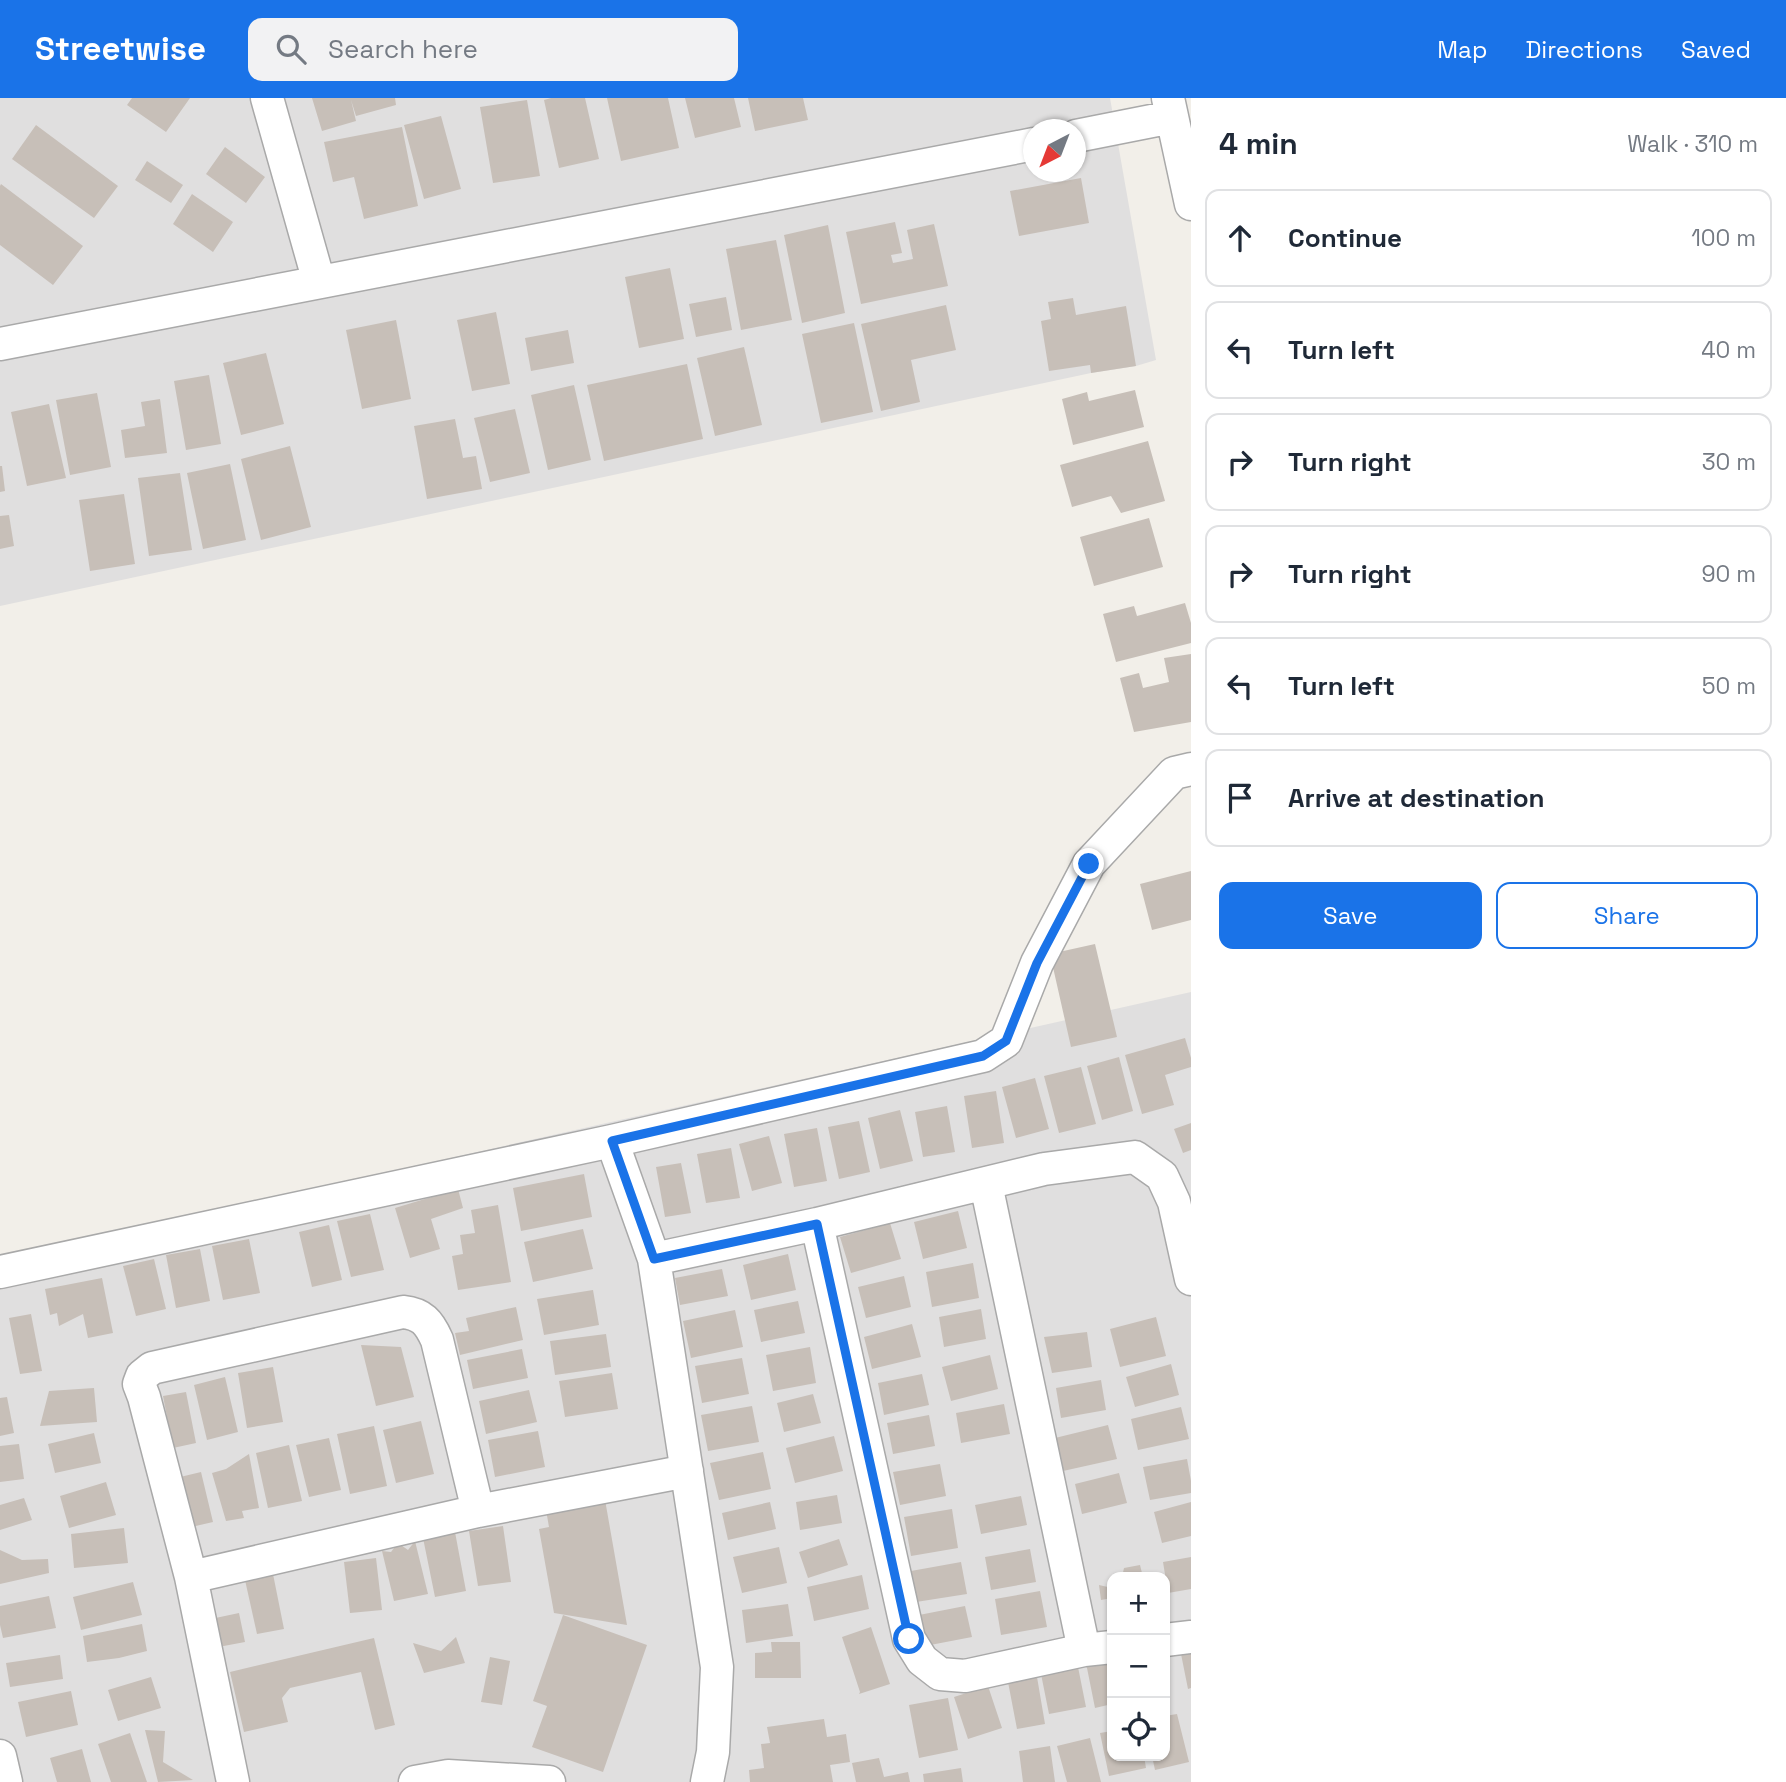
<!DOCTYPE html>
<meta charset="utf-8">
<style>
:root{--surface:#fff;--page:#f2f2f3;--text:#1f2937;--muted:#747a83;--line:#e0e1e3;--accent:#1a73e8}
body{margin:0;font-family:"Space Grotesk",sans-serif;background:var(--page);color:var(--text)}
.controls{position:absolute;right:21px;bottom:21px;display:grid;overflow:hidden;border-radius:14px;box-shadow:0 2px 5px #0004}
.controls button{width:63px;height:63px;display:grid;place-items:center;padding:0;border:0;border-bottom:2px solid var(--line);background:var(--surface);color:var(--text);font:35px sans-serif}
.compass{position:absolute;left:1023px;top:21px;width:63px;height:63px;border-radius:50%;background:var(--surface);box-shadow:0 2px 5px #0004;rotate:222deg}
.stop{position:absolute;width:21px;height:21px;margin:-16px;border:5px solid #1a73e8;border-radius:50%;background:#fff}
.stop.end{background:#1a73e8;border-color:#fff;box-shadow:0 2px 7px #0008}
.list{margin:0;padding:0;list-style:none}
h2{display:flex;justify-content:space-between;align-items:center;height:91px;margin:0;padding:0 28px;font-size:30px}
h2 small{font-size:23px;font-weight:400;color:var(--muted)}
.list li{display:grid;grid-template-columns:46px 1fr auto;gap:21px;align-items:center;box-sizing:border-box;height:98px;margin:0 14px 14px;padding:0 14px;border:2px solid var(--line);border-radius:14px}
.list b{display:block;font-size:26px;white-space:nowrap}
.list em{font-size:23px;font-style:normal;color:var(--muted)}
.actions{display:flex;gap:14px;padding:21px 28px}
.actions a{flex:1;padding:16px 0;border:2px solid var(--accent);border-radius:14px;text-align:center;font-size:24px;color:var(--accent)}
.actions .main{background:var(--accent);color:#fff}
.icon{flex:none;width:38px;height:38px;fill:none;stroke:currentColor;stroke-width:2;stroke-linecap:round;stroke-linejoin:round}
.map{position:relative;flex:none;width:1191px;height:1684px;overflow:hidden}
header{display:flex;align-items:center;gap:42px;box-sizing:border-box;height:98px;padding:0 35px;background:var(--accent);color:#fff}
header strong{font-size:33px}
nav{display:flex;gap:38px;margin-inline-start:auto;font-size:24px}
.search{width:490px;height:63px;background:var(--page);display:flex;align-items:center;gap:18px;box-sizing:border-box;padding:0 24px;border-radius:14px;color:var(--muted);font-size:26px}
main{display:flex}
aside{flex:1;background:var(--surface)}
.map>svg:first-child{display:block}
.residential{fill:#e0dfdf;fill-rule:evenodd}
.building{fill:#c7bfb8}
.lines{fill:none;stroke-linecap:round;stroke-linejoin:round}
.street-casing{stroke:#a9a9a9;stroke-width:35}
.street{stroke:#fff;stroke-width:32}
.route{stroke:#1a73e8;stroke-width:9}
</style>
<header>
<strong>Streetwise</strong>
<div class="search"><svg class="icon" aria-label="search" viewBox="0 0 24 24"><circle cx="10" cy="10" r="6"/><path d="M15 15l6 6"/></svg>Search here</div>
<nav><a>Map</a><a>Directions</a><a>Saved</a></nav>
</header>
<main>
<div class="map">
<svg width="1191" height="1684" viewBox="0 0 1191 1684">
<rect width="100%" height="100%" fill="#f2efe9"/>
<!-- residential -->
<path class="residential" d="M0 0H1110L1156 262 1136 268 1091 275 0 508ZM1034 32H1076V74H1034Z
M1191 894V1684H0V1161ZM1112 1479H1165V1658H1112Z"/>
<!-- building -->
<path class="building" d="M132 0H190L166 34 127 7Z
M312 0H395L396 7 356 18 351 2 356 23 322 33Z
M551 0H585L599 61 559 70 544 2Z
M607 0H668L679 50 621 63Z
M685 0H734L741 29 695 40Z
M748 0H803L808 22 755 33Z
M527 2 540 78 493 85 480 9Z
M441 18 461 91 424 101 404 27Z
M36 27 118 88 94 120 12 61Z
M402 29 418 108 364 121 354 79 333 84 324 44Z
M225 49 265 79 246 105 206 76Z
M147 63 183 87 171 105 135 82Z
M1081 80 1089 125 1019 138 1010 93Z
M1 86 83 148 53 187 0 147V88Z
M192 96 233 124 213 154 173 126Z
M895 124 902 155 891 157 893 165 913 161 907 132 934 126 948 188 861 206 846 134Z
M828 127 845 215 802 225 784 137Z
M776 142 792 222 741 232 726 151Z
M670 170 684 241 639 250 625 179Z
M726 199 732 232 696 239 689 206Z
M1073 200 1076 217 1126 208 1136 268 1091 275 1090 267 1049 273 1041 223 1051 221 1048 204Z
M946 207 956 252 911 262 920 304 881 313 861 226Z
M496 214 510 286 472 293 457 222Z
M396 222 411 301 362 311 346 232Z
M854 225 873 314 821 325 802 236Z
M568 232 574 265 531 273 525 240Z
M744 249 762 327 715 338 697 260Z
M266 255 284 326 241 337 223 265Z
M687 266 703 341 604 363 587 287Z
M209 277 221 346 186 352 174 283Z
M574 287 591 362 548 372 531 297Z
M1135 292 1144 329 1073 347 1062 301 1087 294 1089 303Z
M97 295 111 369 70 377 56 302Z
M160 301 167 355 125 360 121 332 145 328 141 304Z
M49 306 66 380 27 388 11 314Z
M515 311 530 375 490 384 474 320Z
M455 321 463 360 476 358 482 391 427 401 414 328Z
M1148 343 1165 403 1121 415 1111 398 1072 409 1060 367Z
M290 348 311 429 261 442 241 361Z
M230 366 246 442 203 451 187 375Z
M0 368H2L5 393 0 394Z
M180 375 192 452 149 458 138 380Z
M124 396 135 466 90 473 79 402Z
M9 417 14 448 0 451V418Z
M1149 420 1163 469 1094 488 1080 439Z
M1185 505 1191 525V545L1116 564 1103 516 1134 508 1137 518Z
M1191 556V624L1134 634 1120 580 1139 575 1143 590 1169 584 1164 560Z
M1191 773V822L1152 832 1140 786Z
M1095 846 1117 939 1071 949 1050 856Z
M1185 940 1191 960V969L1165 977 1174 1007 1142 1016 1125 957Z
M1119 959 1133 1013 1102 1022 1087 968Z
M1081 969 1096 1026 1059 1035 1044 978Z
M1035 980 1049 1031 1016 1040 1002 989Z
M996 993 1004 1045 972 1050 964 998Z
M947 1008 955 1054 923 1059 915 1014Z
M900 1012 913 1063 880 1071 868 1020Z
M859 1023 870 1074 839 1081 828 1029Z
M1191 1025V1052L1183 1055 1174 1031Z
M817 1030 827 1083 794 1089 784 1036Z
M769 1038 782 1085 752 1093 739 1046Z
M731 1050 740 1100 706 1105 697 1056Z
M681 1065 691 1115 665 1119 656 1069Z
M584 1076 592 1119 521 1133 513 1090Z
M458 1091 463 1110 431 1121 440 1151 410 1160 395 1110Z
M498 1107 511 1184 458 1192 452 1158 463 1156 460 1137 475 1135 471 1112Z
M958 1113 967 1150 923 1161 914 1124Z
M370 1116 384 1172 351 1179 337 1123Z
M890 1125 901 1161 851 1175 840 1139Z
M329 1127 342 1182 312 1189 299 1134Z
M583 1131 593 1171 533 1184 524 1144Z
M249 1141 260 1195 223 1202 212 1148Z
M200 1151 210 1203 176 1210 166 1157Z
M788 1156 796 1192 751 1202 743 1167Z
M154 1161 166 1211 136 1218 123 1168Z
M973 1165 979 1200 932 1209 926 1174Z
M722 1171 728 1198 680 1207 675 1180Z
M904 1178 911 1209 866 1220 858 1189Z
M102 1180 113 1235 88 1240 83 1216 59 1228 57 1215 50 1217 45 1191Z
M593 1192 599 1227 544 1237 537 1201Z
M798 1203 805 1235 761 1244 754 1212Z
M516 1209 523 1242 460 1257 455 1235 469 1233 466 1220Z
M981 1211 986 1241 944 1249 939 1219Z
M735 1212 743 1249 691 1260 683 1223Z
M31 1216 42 1273 20 1276 9 1220Z
M1156 1219 1166 1258 1120 1269 1110 1231Z
M912 1226 921 1259 872 1271 864 1239Z
M1087 1234 1092 1269 1052 1275 1044 1239Z
M606 1236 611 1269 555 1277 550 1243Z
M361 1247 401 1249 414 1299 376 1308Z
M810 1249 816 1285 773 1293 766 1257Z
M522 1251 528 1280 473 1291 467 1262Z
M990 1257 998 1291 951 1303 942 1269Z
M742 1260 749 1296 702 1305 695 1268Z
M1171 1266 1179 1297 1135 1309 1126 1279Z
M273 1269 283 1324 247 1330 238 1275Z
M612 1275 618 1311 565 1319 559 1283Z
M922 1276 929 1307 884 1317 878 1285Z
M225 1279 238 1334 207 1342 194 1287Z
M1101 1282 1106 1312 1061 1320 1056 1290Z
M94 1290 97 1324 40 1328 49 1293Z
M529 1292 537 1324 486 1336 479 1303Z
M186 1294 196 1345 173 1350 163 1298Z
M813 1296 821 1325 784 1334 777 1305Z
M7 1299 14 1335 0 1338V1300Z
M1004 1306 1010 1336 961 1345 956 1315Z
M752 1308 759 1344 708 1353 701 1317Z
M1181 1309 1189 1341 1138 1352 1131 1321Z
M929 1317 935 1348 893 1356 887 1325Z
M421 1323 434 1376 396 1385 383 1332Z
M1108 1327 1117 1361 1063 1373 1055 1340Z
M374 1328 387 1388 350 1396 337 1336Z
M538 1333 545 1369 495 1379 488 1342Z
M94 1335 101 1365 55 1375 48 1346Z
M834 1338 843 1373 795 1385 786 1350Z
M329 1340 341 1392 309 1399 296 1347Z
M19 1346 24 1381 0 1384V1348Z
M289 1347 302 1403 268 1410 256 1355Z
M763 1354 771 1391 719 1402 710 1365Z
M249 1356 259 1410 242 1413 244 1420 226 1423 212 1375 226 1371Z
M1187 1361 1191 1383V1395L1150 1402 1143 1369Z
M940 1366 946 1398 900 1407 893 1374Z
M201 1374 213 1424 187 1430 176 1380Z
M1119 1375 1127 1405 1082 1416 1075 1386Z
M106 1384 116 1417 69 1430 60 1398Z
M604 1396 627 1527 554 1515 539 1431 549 1429 545 1406Z
M837 1397 842 1425 800 1432 796 1404Z
M1021 1398 1027 1427 981 1436 975 1407Z
M24 1400 32 1422 0 1432V1407Z
M770 1404 776 1431 728 1442 722 1415Z
M1191 1404V1438L1162 1445 1154 1414Z
M952 1411 958 1450 911 1458 904 1419Z
M503 1428 511 1484 478 1488 469 1433Z
M124 1430 128 1465 74 1470 71 1436Z
M455 1434 466 1493 435 1499 423 1440Z
M839 1441 848 1467 808 1480 799 1454Z
M415 1443 428 1496 394 1503 382 1453 391 1454 398 1445 408 1452Z
M779 1449 787 1485 742 1495 733 1459Z
M1030 1451 1036 1484 991 1492 985 1459Z
M0 1452 22 1462 48 1461 49 1475 0 1486Z
M1191 1459V1491L1168 1495 1163 1464Z
M376 1460 382 1512 350 1515 344 1464Z
M961 1464 967 1496 916 1504 911 1473Z
M1140 1467 1143 1479H1122L1124 1470Z
M273 1476 284 1531 257 1536 245 1482Z
M862 1477 869 1511 814 1523 807 1489Z
M133 1484 142 1517 81 1532 73 1499Z
M1099 1487 1112 1490V1500L1101 1502Z
M1040 1493 1047 1529 1001 1537 995 1501Z
M49 1498 56 1530 3 1540 0 1527V1508Z
M788 1506 793 1538 746 1545 742 1512Z
M965 1508 972 1539 925 1548 919 1517Z
M239 1515 245 1544 213 1550 206 1522Z
M563 1517 647 1547 603 1674 532 1649 547 1608 533 1603Z
M142 1526 147 1553 119 1560 87 1564 83 1538Z
M871 1529 890 1586 859 1596 860 1594 842 1539Z
M456 1539 465 1565 424 1575 413 1545 441 1553Z
M374 1540 395 1627 375 1632 361 1574 290 1590 282 1600 288 1624 244 1634 230 1574Z
M771 1544H800L801 1580H755V1555L772 1554Z
M1191 1554V1590L1188 1591 1181 1556Z
M60 1557 63 1581 10 1589 6 1565Z
M490 1559 510 1563 502 1607 481 1604Z
M1112 1559V1606L1095 1610 1086 1565Z
M1078 1569 1086 1609 1049 1616 1041 1576Z
M151 1579 161 1610 118 1623 108 1592Z
M1037 1579 1045 1626 1017 1631 1008 1584Z
M988 1588 1002 1630 968 1641 954 1599Z
M71 1593 78 1627 26 1639 18 1604Z
M948 1600 958 1652 919 1660 909 1607Z
M1177 1616 1189 1664 1155 1672 1152 1658H1165V1618Z
M824 1621 827 1639 846 1636 850 1664 830 1667 833 1684H750L749 1672 764 1670 761 1646 770 1645 767 1629Z
M145 1632 165 1633 163 1664 193 1682 158 1684Z
M1112 1633V1658H1144L1146 1670 1109 1678 1100 1635Z
M130 1635 147 1684H111L98 1646Z
M1090 1640 1101 1684H1067L1057 1648Z
M1050 1648 1055 1684H1023L1019 1653Z
M82 1651 91 1684H57L50 1660Z
M879 1660 884 1679 908 1674 910 1684H856L852 1665Z
M961 1670 963 1684H924L923 1676Z"/>
<g class="lines">
<!-- street casing -->
<g class="street-casing">
<path id="street" d="M267 0 319 184
M1168 0 1191 106
M1076 38 1172 19
M0 246 1034 46
M612 1043 654 1161 817 1126 1044 1071 1135 1059 1162 1078 1174 1104 1191 1181
M986 1086 1084 1552
M817 1126 909 1541 922 1562 940 1576 965 1578 1084 1552 1112 1549
M654 1161 717 1569 713 1654 707 1684
M0 1174 612 1043 983 958 1006 943 1037 865 1089 766 1174 675 1191 671
M191 1479 144 1299 139 1286 142 1278 152 1270 403 1214C422 1216 429 1224 437 1242L478 1413
M1165 1542 1191 1539
M0 1658 6 1684
M233 1684 191 1479 478 1413 687 1373
M415 1684 448 1678 549 1684"/>
</g>
<!-- street -->
<use href="#street" class="street"/>
</g>
<g class="lines">
<!-- route -->
<path class="route" d="M909 1541 817 1126 654 1161 612 1043 983 958 1006 943 1037 865 1089 766"/>
</g>
</svg>
<div class="controls">
<button>+</button>
<button>−</button>
<button><svg class="icon" aria-label="locate" viewBox="0 0 24 24"><circle cx="12" cy="12" r="6"/><path d="M12 2v4M12 18v4M2 12h4M18 12h4"/></svg></button>
</div>
<svg class="compass" viewBox="-18 -18 36 36"><path d="M0-13l5 13h-10z" fill="#e53935"/><path d="M0 13l5-13h-10z" fill="#747a83"/></svg>
<div class="stop" style="left:909px;top:1541px"></div>
<div class="stop end" style="left:1089px;top:766px"></div>
</div>
<aside>
<h2>4 min<small>Walk · 310 m</small></h2>
<ul class="list">
<li><svg class="icon" aria-label="ahead" viewBox="0 0 24 24"><path d="M12 20V5M6 11l6-6 6 6"/></svg><div><b>Continue</b></div><em>100 m</em></li>
<li><svg class="icon" aria-label="left" viewBox="0 0 24 24"><path d="M17 20v-9H6M10 6l-5 5 5 5"/></svg><div><b>Turn left</b></div><em>40 m</em></li>
<li><svg class="icon" aria-label="right" viewBox="0 0 24 24"><path d="M7 20v-9h11M14 6l5 5-5 5"/></svg><div><b>Turn right</b></div><em>30 m</em></li>
<li><svg class="icon" aria-label="right" viewBox="0 0 24 24"><path d="M7 20v-9h11M14 6l5 5-5 5"/></svg><div><b>Turn right</b></div><em>90 m</em></li>
<li><svg class="icon" aria-label="left" viewBox="0 0 24 24"><path d="M17 20v-9H6M10 6l-5 5 5 5"/></svg><div><b>Turn left</b></div><em>50 m</em></li>
<li><svg class="icon" aria-label="arrive" viewBox="0 0 24 24"><path d="M6 21V4h12l-3 4 3 4H6"/></svg><div><b>Arrive at destination</b></div></li>
</ul>
<div class="actions"><a class="main">Save</a><a>Share</a></div>
</aside>
</main>
